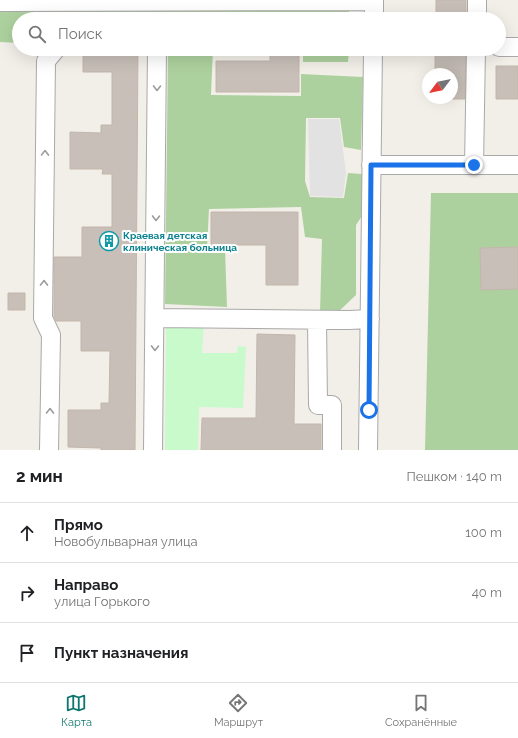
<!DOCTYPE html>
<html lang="ru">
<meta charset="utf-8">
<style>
:root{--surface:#fff;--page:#f2f2f2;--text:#202124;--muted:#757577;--line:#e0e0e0;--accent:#0f766e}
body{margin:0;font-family:Raleway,sans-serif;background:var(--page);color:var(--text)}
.compass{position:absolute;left:422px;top:68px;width:36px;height:36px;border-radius:50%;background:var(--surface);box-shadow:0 4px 16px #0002;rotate:238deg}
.stop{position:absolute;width:12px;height:12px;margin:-9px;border:3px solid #1a73e8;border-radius:50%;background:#fff}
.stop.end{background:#1a73e8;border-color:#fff;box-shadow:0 1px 4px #0008}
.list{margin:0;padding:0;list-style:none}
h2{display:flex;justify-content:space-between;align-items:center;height:52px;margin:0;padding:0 16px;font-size:17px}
h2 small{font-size:13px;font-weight:400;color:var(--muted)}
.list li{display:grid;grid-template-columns:26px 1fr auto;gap:12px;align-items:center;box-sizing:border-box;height:60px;padding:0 16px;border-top:1px solid var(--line)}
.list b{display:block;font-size:15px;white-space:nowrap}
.list p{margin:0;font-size:13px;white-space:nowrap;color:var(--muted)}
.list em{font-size:13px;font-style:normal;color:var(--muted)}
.icon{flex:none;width:22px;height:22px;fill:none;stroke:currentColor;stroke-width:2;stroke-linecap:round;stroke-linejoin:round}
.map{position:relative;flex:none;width:518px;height:450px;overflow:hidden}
.search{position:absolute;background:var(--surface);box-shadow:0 4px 16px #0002;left:12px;right:12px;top:12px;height:44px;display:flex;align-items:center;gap:10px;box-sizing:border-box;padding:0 14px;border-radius:22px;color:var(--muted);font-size:15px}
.sheet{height:232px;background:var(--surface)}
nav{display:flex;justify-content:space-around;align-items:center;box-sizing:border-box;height:56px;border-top:1px solid var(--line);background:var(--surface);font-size:11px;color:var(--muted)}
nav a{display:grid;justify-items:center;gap:2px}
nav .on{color:var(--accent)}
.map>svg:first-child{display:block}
.forest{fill:#add19e}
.park{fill:#c8facc}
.parking{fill:#e2e2e2}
.building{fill:#c7bfb8;stroke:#c4b6ab}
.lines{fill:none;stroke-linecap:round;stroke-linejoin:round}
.minor-casing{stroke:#a9a9a9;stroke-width:20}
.minor{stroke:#fff;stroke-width:18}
.oneway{stroke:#9c9c9c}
.route{stroke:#1a73e8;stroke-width:5}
.labels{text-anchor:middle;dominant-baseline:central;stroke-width:4;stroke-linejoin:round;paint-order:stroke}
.culture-label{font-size:10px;font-weight:bold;fill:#0d838f;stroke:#fff;text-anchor:start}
</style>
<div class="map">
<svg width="518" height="450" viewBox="0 0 518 450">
<rect width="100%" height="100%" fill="#f2efe9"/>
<!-- forest -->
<path class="forest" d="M0 6H349V19H304L303 16H268L265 19H164L161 13 123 12 101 19H19V43L0 42Z
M168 49H213L211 95 301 96V74L363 77 361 150 344 147 340 118H306L305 181 310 197 344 198 348 173 362 174V216L356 225V295L337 313H320L322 239 305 237 301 207 209 209 207 249H225L227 307 165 304Z
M303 49H349L348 62H303Z
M431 193H518V450H425Z"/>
<!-- park -->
<path class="park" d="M173 322H204L202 353H237L238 346 246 347 243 408 199 407 198 450H165L166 328Z"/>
<!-- parking -->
<path class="parking" d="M308 119H339L346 173 343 197 310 196Z"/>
<!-- building -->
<path class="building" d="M436 0H466V19H436Z
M83 49H138L135 450H101V448L68 447V410H101V403H109L110 351H81V321H56L54 316V257H82V227H112V174H102L103 169H70V132L101 133V125H112V72H83Z
M270 49H299V92H216V61H270Z
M435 49H466L465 99H452V74H435Z
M496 66H518V99H496Z
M211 212H298V285H266V245H211Z
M518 247V289L481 290 480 248Z
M8 293H25V310H8Z
M257 334 295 335 294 424H321V450H201L202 418H256Z"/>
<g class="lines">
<!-- minor casing -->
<g class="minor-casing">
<path id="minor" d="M0 2 374 1
M374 19V0
M477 19V0
M499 47H518
M371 165H518
M474 165 476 49
M155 318 349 320 370 319
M317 320 318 405H332V450
M49 450 51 335 43 318 46 61 56 49
M153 450 157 49
M368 450 373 49"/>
</g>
<!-- minor -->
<use href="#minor" class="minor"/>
</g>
<!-- one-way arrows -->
<defs><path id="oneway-chevron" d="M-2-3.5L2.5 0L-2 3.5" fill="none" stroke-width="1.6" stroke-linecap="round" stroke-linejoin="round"/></defs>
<g class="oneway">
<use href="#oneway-chevron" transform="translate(157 88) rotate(91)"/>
<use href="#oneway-chevron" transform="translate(45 153) rotate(-89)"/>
<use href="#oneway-chevron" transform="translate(156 218) rotate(91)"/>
<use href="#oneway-chevron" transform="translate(44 283) rotate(-89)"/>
<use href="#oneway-chevron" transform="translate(155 348) rotate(91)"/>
<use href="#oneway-chevron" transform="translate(50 411) rotate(-89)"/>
</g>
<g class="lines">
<!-- route -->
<path class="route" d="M369 410 371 165H474"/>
</g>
<!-- icons -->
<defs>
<g id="building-ring" transform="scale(1)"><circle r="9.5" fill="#fff" stroke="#0f9aa8" stroke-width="1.5"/><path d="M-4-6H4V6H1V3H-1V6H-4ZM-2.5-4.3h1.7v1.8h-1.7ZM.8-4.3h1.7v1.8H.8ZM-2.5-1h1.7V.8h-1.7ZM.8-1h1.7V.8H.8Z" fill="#0f9aa8"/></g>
</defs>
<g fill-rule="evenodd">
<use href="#building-ring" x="109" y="241"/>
</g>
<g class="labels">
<!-- culture labels -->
<g class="culture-label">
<text x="123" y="235">Краевая детская<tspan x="123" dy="12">клиническая больница</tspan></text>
</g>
</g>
</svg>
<svg class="compass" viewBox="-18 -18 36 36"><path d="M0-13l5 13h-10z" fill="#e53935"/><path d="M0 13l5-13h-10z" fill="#757577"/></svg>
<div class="stop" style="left:369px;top:410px"></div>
<div class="stop end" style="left:474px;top:165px"></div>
<div class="search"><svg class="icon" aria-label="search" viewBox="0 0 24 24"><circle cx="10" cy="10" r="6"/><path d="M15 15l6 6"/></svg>Поиск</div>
</div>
<section class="sheet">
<h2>2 мин<small>Пешком · 140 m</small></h2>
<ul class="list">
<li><svg class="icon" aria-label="ahead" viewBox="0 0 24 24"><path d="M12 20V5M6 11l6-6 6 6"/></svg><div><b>Прямо</b><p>Новобульварная улица</p></div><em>100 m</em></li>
<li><svg class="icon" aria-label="right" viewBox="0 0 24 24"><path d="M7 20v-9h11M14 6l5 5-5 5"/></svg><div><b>Направо</b><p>улица Горького</p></div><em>40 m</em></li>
<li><svg class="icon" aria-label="arrive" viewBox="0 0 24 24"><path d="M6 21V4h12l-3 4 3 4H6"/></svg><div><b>Пункт назначения</b></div></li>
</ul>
</section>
<nav>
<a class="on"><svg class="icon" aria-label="map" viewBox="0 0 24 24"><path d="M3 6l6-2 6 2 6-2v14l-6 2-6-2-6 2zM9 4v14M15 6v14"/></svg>Карта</a>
<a><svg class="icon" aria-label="directions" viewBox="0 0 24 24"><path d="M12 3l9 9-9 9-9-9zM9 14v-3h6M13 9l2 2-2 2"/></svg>Маршрут</a>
<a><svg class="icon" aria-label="saved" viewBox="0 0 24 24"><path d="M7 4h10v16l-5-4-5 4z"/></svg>Сохранённые</a>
</nav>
